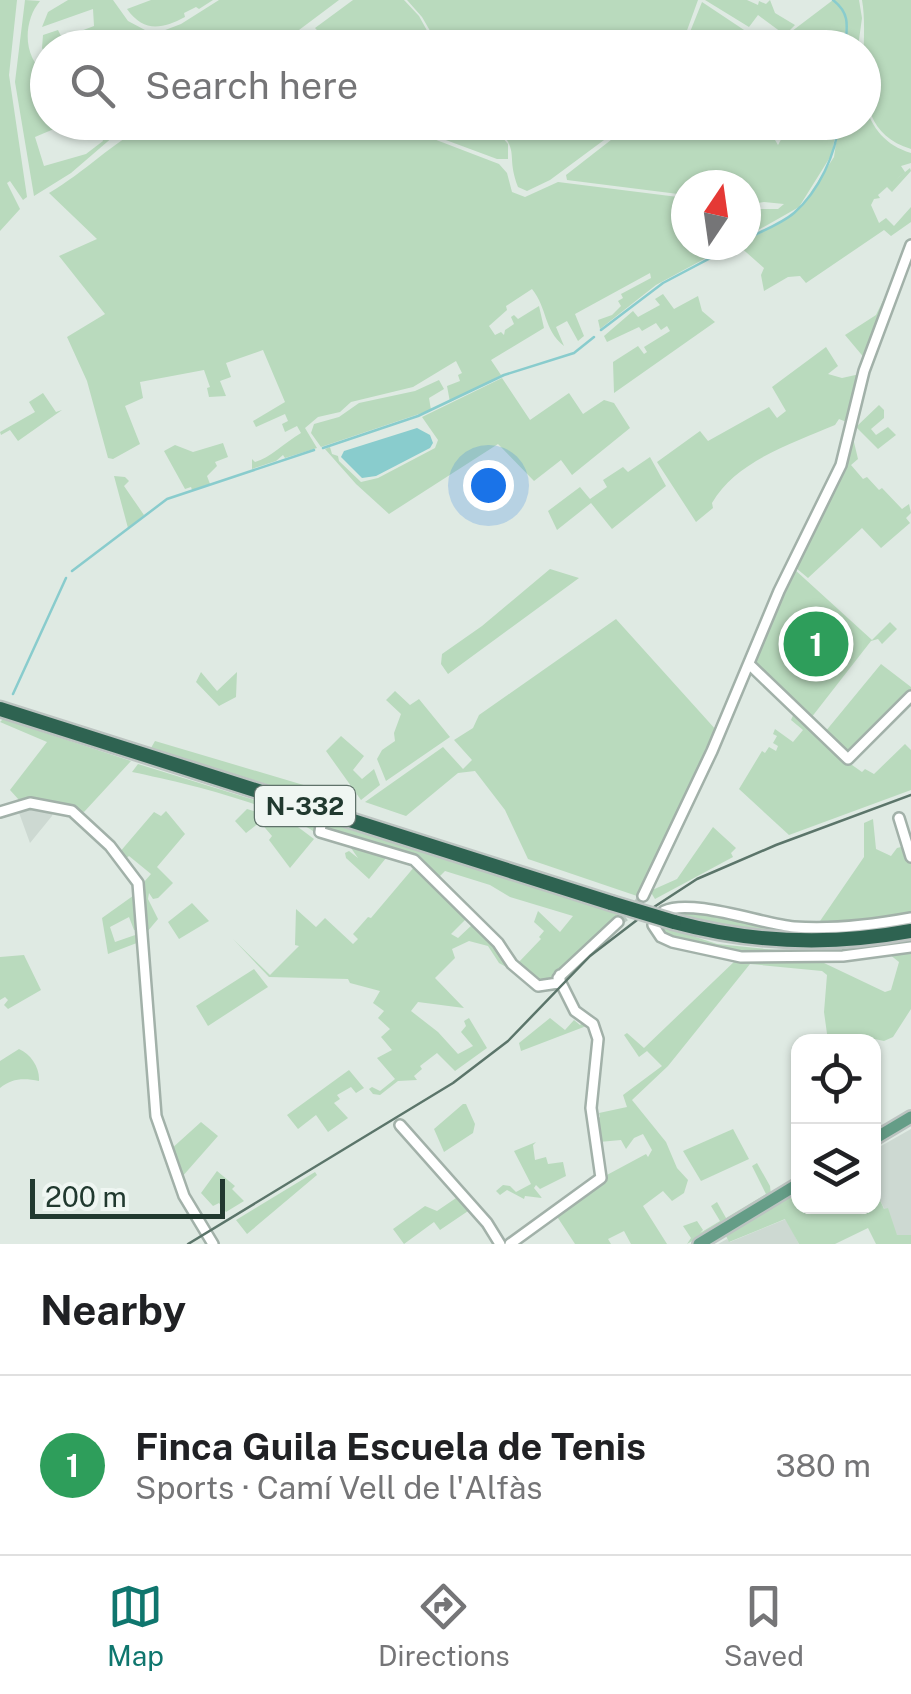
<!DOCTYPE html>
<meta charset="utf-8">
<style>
:root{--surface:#fff;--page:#f2f2f2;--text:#202124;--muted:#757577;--line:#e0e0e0;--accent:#0f766e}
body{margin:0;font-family:"Public Sans",sans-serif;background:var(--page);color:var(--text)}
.controls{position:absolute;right:30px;bottom:30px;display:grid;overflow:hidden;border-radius:20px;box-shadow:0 2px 8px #0004}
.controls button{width:90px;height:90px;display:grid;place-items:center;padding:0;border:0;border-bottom:2px solid var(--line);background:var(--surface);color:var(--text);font:50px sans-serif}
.compass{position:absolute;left:671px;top:170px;width:90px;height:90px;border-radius:50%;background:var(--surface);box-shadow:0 2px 8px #0004;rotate:13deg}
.scale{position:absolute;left:30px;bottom:25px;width:195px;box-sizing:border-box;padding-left:10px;border:5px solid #21392f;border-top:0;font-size:28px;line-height:35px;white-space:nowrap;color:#21392f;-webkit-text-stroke:8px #eff6f2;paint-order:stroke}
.you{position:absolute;left:488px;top:485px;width:35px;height:35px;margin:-25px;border:8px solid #fff;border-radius:50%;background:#1a73e8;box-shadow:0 0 0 15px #1a73e833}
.badge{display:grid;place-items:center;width:65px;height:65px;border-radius:50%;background:var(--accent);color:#fff;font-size:32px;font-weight:700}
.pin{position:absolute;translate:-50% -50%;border:5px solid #fff;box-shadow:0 2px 10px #0006}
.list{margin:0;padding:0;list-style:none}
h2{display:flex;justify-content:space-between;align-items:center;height:130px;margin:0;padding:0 40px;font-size:42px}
h2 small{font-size:32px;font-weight:400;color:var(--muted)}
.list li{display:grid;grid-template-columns:65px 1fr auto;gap:30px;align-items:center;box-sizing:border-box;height:180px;padding:0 40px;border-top:2px solid var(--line)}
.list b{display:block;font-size:38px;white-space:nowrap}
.list p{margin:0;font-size:32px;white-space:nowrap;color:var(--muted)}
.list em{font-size:32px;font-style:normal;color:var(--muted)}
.icon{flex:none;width:55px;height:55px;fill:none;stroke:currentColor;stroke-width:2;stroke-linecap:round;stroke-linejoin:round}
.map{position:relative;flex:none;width:911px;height:1244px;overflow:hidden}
.search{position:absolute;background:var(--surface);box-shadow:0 2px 8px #0004;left:30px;right:30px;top:30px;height:110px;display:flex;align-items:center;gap:25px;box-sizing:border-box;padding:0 35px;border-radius:55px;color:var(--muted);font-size:38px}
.sheet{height:310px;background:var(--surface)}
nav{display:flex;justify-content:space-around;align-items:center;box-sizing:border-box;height:140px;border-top:2px solid var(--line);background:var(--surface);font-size:28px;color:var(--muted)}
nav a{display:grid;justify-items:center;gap:5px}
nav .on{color:var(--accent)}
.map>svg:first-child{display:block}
.built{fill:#cdd9d2}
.green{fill:#b9dabd}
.water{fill:#89cccd}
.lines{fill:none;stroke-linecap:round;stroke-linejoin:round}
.stream{stroke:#89cccd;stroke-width:2.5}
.minor-tunnel{stroke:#b9c7bf;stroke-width:9;stroke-dasharray:9 4.5;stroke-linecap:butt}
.minor-casing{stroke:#a2b1a9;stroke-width:14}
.major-casing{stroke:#bcc4c1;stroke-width:16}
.highway-casing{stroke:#bcc4c1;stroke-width:19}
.minor{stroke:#fff;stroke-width:9}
.major{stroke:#659d87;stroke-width:11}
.highway{stroke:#2e6351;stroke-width:14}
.tram{stroke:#5b756a;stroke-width:2.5}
.highway-bridge-casing{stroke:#bcc4c1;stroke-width:19;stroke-linecap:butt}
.highway-bridge{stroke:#2e6351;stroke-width:14}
.labels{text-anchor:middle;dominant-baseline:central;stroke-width:8;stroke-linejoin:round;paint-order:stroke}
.shield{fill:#eff6f2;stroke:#5f726a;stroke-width:2.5}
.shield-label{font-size:25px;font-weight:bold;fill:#21392f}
</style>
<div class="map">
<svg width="911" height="1244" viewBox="0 0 911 1244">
<rect width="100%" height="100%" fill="#dfeae3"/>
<!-- built -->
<path class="built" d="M54 809 52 816 30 843 18 810Z
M911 1129V1238H898L874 1187V1150Z
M786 1219 799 1244H718L727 1239 730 1242Z"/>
<!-- green -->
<path class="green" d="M0 0H17L9 75 27 197 23 200 10 181 7 183 20 209 0 231Z
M25 0 40 1C23 21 22 59 47 74L48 122 68 123 35 137 44 166 86 154 103 141 98 127 110 123H135L114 136 71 173 34 196 15 82Z
M68 0H113L128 21 145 30 160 32 181 24 219 0H339L299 30 268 47 48 48 47 59 42 48 43 35 58 30 62 38 94 26 93 9 42 27 48 12Z
M151 0H213L199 9 196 7 184 13 185 17C162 29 144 33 127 9Z
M353 0H404L419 16 436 47H333L315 28Z
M407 0H698L681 47 440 48 422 17Z
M705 0H747L758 5 759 1 766 4 770 0 775 13 795 25 785 35 758 15 749 27Z
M833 0H859L862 18 858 47H846L847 16 844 47H771Z
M862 0H911V149C843 129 871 48 862 0Z
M702 2 768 46 684 47Z
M864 104C873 129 885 145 911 153V163L901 166 905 172 888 186 910 168 911 171 892 192 887 187 878 195 880 198 874 199 871 205 879 223 886 218 894 226 911 207V222L891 236 884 230 806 283 800 276 788 277 764 291 761 275 764 268 738 245H746V241L788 218 801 207 834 157 839 123 864 122Z
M634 122 765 123 778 145 790 123H837L832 154 799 207 746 237V209H778L784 204 764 202 746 205V185H686V195L567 180 566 175Z
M150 123H392L499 164 507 173 512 192 525 197 558 182 686 198V245H730L656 285 600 329 598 320 612 315 621 306 618 301 623 298 621 294 651 278 650 273 575 314 584 336 578 341 567 321 556 327 564 346C543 329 548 309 532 289L506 306 507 310 489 326 495 335 501 332 504 335 505 330 514 324 511 317 514 315 518 319 539 306 544 328 491 360 501 375 450 402 447 386 460 381 458 375 462 373 456 361 413 387 351 402 340 412 318 417 305 428 317 448 285 458 283 455 276 461 252 469V459L255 462C270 458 284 443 301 433L297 426 285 432 282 424 288 421 285 414 256 427 253 421 285 402 263 350 226 363 231 377 220 381 226 396 209 397 207 388 210 387 204 370 140 382 143 398 125 406 140 444 113 459 108 458 87 381 67 337 105 314 59 256 97 239 49 193C85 172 113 142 150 123Z
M400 123H490L508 144V159H497Z
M494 123H627L550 180 527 191 518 187C505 153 522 154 494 123Z
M890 286 893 288 866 360 845 335 876 315Z
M663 294 674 309 698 296 702 311 715 322 614 393 613 362 638 346 644 354 647 352 644 347 670 331 667 326 661 330 656 323 642 331 639 327 607 342 604 336 633 311 638 317 660 305 655 299Z
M826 347 838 366 828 374 842 378 860 374 849 423 839 419 835 425C793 443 736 461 712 503L713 508 696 522 657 462 700 431 708 441 769 407 777 418 786 411 772 387Z
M502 378 530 420 569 393 583 414 604 400 614 403 630 428 572 475 561 460 534 481 498 444 389 514 356 484 325 449 330 447 332 454 338 456 339 461 361 482 378 478 435 448 438 440 422 417Z
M439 380 444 389 429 398 431 410 321 447 311 433 314 424 339 417 359 403 415 391Z
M43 393 56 412 62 410 18 441 10 430 1 435 0 432 35 412 29 402Z
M879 405 884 410V418L871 429 876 435 888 427 896 435 878 449 856 427Z
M853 438 858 459 851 465 863 479 867 477 879 490 882 488 902 509 909 504 911 513 906 518 910 523 881 548 862 528 808 578 796 568 848 462Z
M223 443 228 457 215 462 217 466 207 476 210 484 192 490 191 487 185 489 164 451 175 445 193 452Z
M650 457 666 486 612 529 591 503 557 530 548 511 580 487 590 499 607 487 603 480 623 467 628 472Z
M114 476 125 477 129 481 124 486 144 515 128 528Z
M550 569 579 578 448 674 441 664 442 654 482 626Z
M794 569 872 640 890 622 897 629 882 644 878 639 871 641 811 718 754 665Z
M616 619 717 731 637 896 528 859 505 810 475 771 458 773 406 816 365 802 443 747 463 769 472 760 454 740 473 728 479 715Z
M881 664 911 687V694L849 756 825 732Z
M201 672 217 691 237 672 236 697 219 706 196 682Z
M395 691 410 705 419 699 450 737 386 781 377 759 382 750 395 741 394 733 401 714 386 700Z
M796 709 845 760 862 772 865 769 874 774 905 744 911 750V790L789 835 739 789 762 751 765 753 769 747 776 751 778 746 773 743 777 736 773 734 775 729 793 742 803 730 791 720Z
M3 719 131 761 84 812 52 801 19 800 10 790 47 742 0 722Z
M341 736 364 756 353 770 362 779 374 769 380 785 361 800 326 751Z
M155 741 327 792V803L151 748Z
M138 764 306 816 321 821 316 833C271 803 185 783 132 772Z
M247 809 294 824 314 839 290 868 269 840 272 836 260 822 246 833 235 821Z
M166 811 185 834 157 867 173 883 158 898 153 899 149 893 148 899 158 919 147 932 144 882 151 874 129 856 125 859 119 853 154 812 161 816Z
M873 819 876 849 891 856 897 848 905 846 911 861V915L874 921 818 924 864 857V823Z
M326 822 621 914 549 982 540 984 517 964 541 939 539 937 544 931 534 922 538 911 560 932 573 916 510 897 490 885 445 871 436 880 420 862 328 831Z
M713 827 736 848 731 853 733 857 655 899 650 891 677 879Z
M352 845 380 853 386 858 369 879 346 858 345 853 349 851 358 858 351 848Z
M415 866 467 918 451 934 458 938 473 924 496 944 519 974 499 963 488 946 469 941 452 949 455 958 435 978 464 1008 418 1002 411 1011 438 1032 458 1054 473 1046 461 1032 466 1026 464 1021 469 1018 487 1048 455 1071 437 1053 420 1066 422 1069 414 1076 417 1080 398 1081 380 1095 373 1094 369 1089 372 1087 380 1091 395 1079 377 1058 392 1050 381 1037 390 1029 378 1018 384 1011 373 1003 380 991 350 983 348 979 269 977 233 939 270 975 299 946 295 945 296 909 316 927 325 918 353 944 358 939 353 934 368 917 371 918Z
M137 893 141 930H134L129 917 110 927 115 942 141 933 142 941 108 954 102 918Z
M192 903 209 921 179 939 168 922Z
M692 910 783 928 911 923C848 934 732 942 675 914Z
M656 924 717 944 775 950 826 952 911 940V943L835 954H740L666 937Z
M911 950V1009L893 1037 884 1041 870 1038 865 1041H828L824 1012 827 975 822 971 750 964 668 1066 632 1100 666 1142 677 1168 688 1180 684 1193 672 1201 663 1191 643 1206 667 1244H631L624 1231 608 1239 611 1244H575L556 1215 596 1188 605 1176 646 1154 648 1157 652 1150 643 1134 634 1138 626 1149 621 1140 599 1142 595 1120 600 1117 599 1113 627 1107 623 1095 662 1066 647 1051 639 1057 624 1035 627 1033 644 1048 737 959 824 963 885 992 891 990 899 962 889 954 852 958Z
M24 955 41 990 8 1009 4 1005 8 1000 5 997 0 1000V957Z
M254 969 268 987 208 1026 196 1006Z
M550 1018 565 1030 574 1020 580 1025 584 1021 589 1025 521 1051 519 1043Z
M19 1049C31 1054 40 1068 39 1081 24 1078 12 1078 0 1088V1061Z
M349 1070 364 1088 356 1093 351 1087 337 1095 340 1099 334 1103 348 1118 328 1132 316 1115 298 1129 287 1115Z
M463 1104H466L475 1124 473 1133 444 1152 434 1129Z
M201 1122 218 1136 181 1178 170 1150Z
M733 1129 749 1159 701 1181 683 1151Z
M536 1142 533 1145 535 1160 546 1157 548 1164 563 1162 566 1176 540 1189 536 1185 534 1188 542 1198 525 1196 524 1199 507 1190 500 1195 496 1191 503 1185 510 1186 516 1192 531 1184 514 1151Z
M757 1163 770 1186 771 1195 687 1244 691 1238 683 1226 697 1221 703 1230 700 1233 720 1221 711 1206 717 1202 726 1218 766 1194 752 1166Z
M217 1171 235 1186 232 1189 244 1201 226 1212 219 1203 213 1206 201 1193Z
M315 1172 317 1175 247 1234 236 1220Z
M874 1187 884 1209 888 1208 897 1235H911V1244H876L868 1228 835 1244H799L785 1219 729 1242 726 1236 798 1192V1206H874Z
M459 1196 471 1209 440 1230 434 1222 404 1244 393 1229 425 1206 437 1211Z"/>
<!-- water -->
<path class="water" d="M417 428 430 435 433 443 430 448 376 476 362 478 341 457 344 451Z"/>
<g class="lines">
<!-- stream -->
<path class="stream" d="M833 0C851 14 847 27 845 48
M746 239C762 231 781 224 794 213 819 191 836 154 839 122
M601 330 663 283 735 245
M323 448 418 416 504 375 574 353 594 337
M72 571 167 499 314 450
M13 694 66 578"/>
<!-- minor-tunnel -->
<path class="minor-tunnel" d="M618 922 634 910 643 896"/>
<!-- minor casing -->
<g class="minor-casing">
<path id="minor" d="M749 664 848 759 911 696
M0 812 30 803 72 811 110 846 138 883 156 1116 184 1196 213 1244
M899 818 911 857
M321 825 320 832 414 860 498 943 512 964 538 986 558 983 562 986
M643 896 712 751 779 591 841 465 864 371 911 245
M664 911C692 898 762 924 794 927 833 930 873 925 911 918
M653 925 661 937 672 942 741 957 843 956 911 947
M558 978 618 922
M400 1125 487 1223 500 1244
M510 1244 601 1178 591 1108 598 1039 593 1024 575 1011 560 981V975"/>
</g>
<!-- major casing -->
<g class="major-casing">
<path id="major" d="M874 1139 911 1117
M699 1244 798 1184"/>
</g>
<!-- highway casing -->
<g class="highway-casing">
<path id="highway" d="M0 709 611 903
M674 922C752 943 831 946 911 931"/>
</g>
<!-- minor -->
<use href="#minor" class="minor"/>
<!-- major -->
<use href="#major" class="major"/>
<!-- highway -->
<use href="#highway" class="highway"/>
<!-- tram -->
<path class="tram" d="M188 1244 453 1083 508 1041 590 956 654 907 697 879 776 845 911 795"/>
<!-- highway-bridge casing -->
<g class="highway-bridge-casing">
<path id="highway-bridge" d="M611 903 674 922"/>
</g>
<!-- highway-bridge -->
<use href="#highway-bridge" class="highway-bridge"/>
</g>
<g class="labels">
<!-- shield labels -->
<rect class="shield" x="255" y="786" width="100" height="40" rx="8"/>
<g class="shield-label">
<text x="305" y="806">N-332</text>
</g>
</g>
</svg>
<div class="controls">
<button><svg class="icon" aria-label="locate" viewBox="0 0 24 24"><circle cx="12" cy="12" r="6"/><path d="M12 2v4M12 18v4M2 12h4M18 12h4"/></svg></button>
<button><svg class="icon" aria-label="layers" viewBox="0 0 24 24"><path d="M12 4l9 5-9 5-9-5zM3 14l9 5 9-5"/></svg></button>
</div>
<svg class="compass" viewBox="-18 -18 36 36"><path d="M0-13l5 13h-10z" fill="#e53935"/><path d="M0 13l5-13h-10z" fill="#757577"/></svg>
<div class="scale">200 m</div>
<div class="you"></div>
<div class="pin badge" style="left:816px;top:644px;background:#2e9e5b">1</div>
<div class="search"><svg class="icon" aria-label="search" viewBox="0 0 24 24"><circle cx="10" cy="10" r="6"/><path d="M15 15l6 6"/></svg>Search here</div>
</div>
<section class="sheet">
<h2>Nearby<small></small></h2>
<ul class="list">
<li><span class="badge" style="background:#2e9e5b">1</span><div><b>Finca Guila Escuela de Tenis</b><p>Sports · Camí Vell de l'Alfàs</p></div><em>380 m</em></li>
</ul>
</section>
<nav>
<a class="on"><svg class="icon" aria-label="map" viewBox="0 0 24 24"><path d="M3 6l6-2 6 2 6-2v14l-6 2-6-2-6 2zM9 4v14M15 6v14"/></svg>Map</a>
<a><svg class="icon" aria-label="directions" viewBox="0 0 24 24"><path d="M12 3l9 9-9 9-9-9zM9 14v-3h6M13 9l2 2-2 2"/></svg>Directions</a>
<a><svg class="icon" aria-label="saved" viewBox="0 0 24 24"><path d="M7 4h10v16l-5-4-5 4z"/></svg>Saved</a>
</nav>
